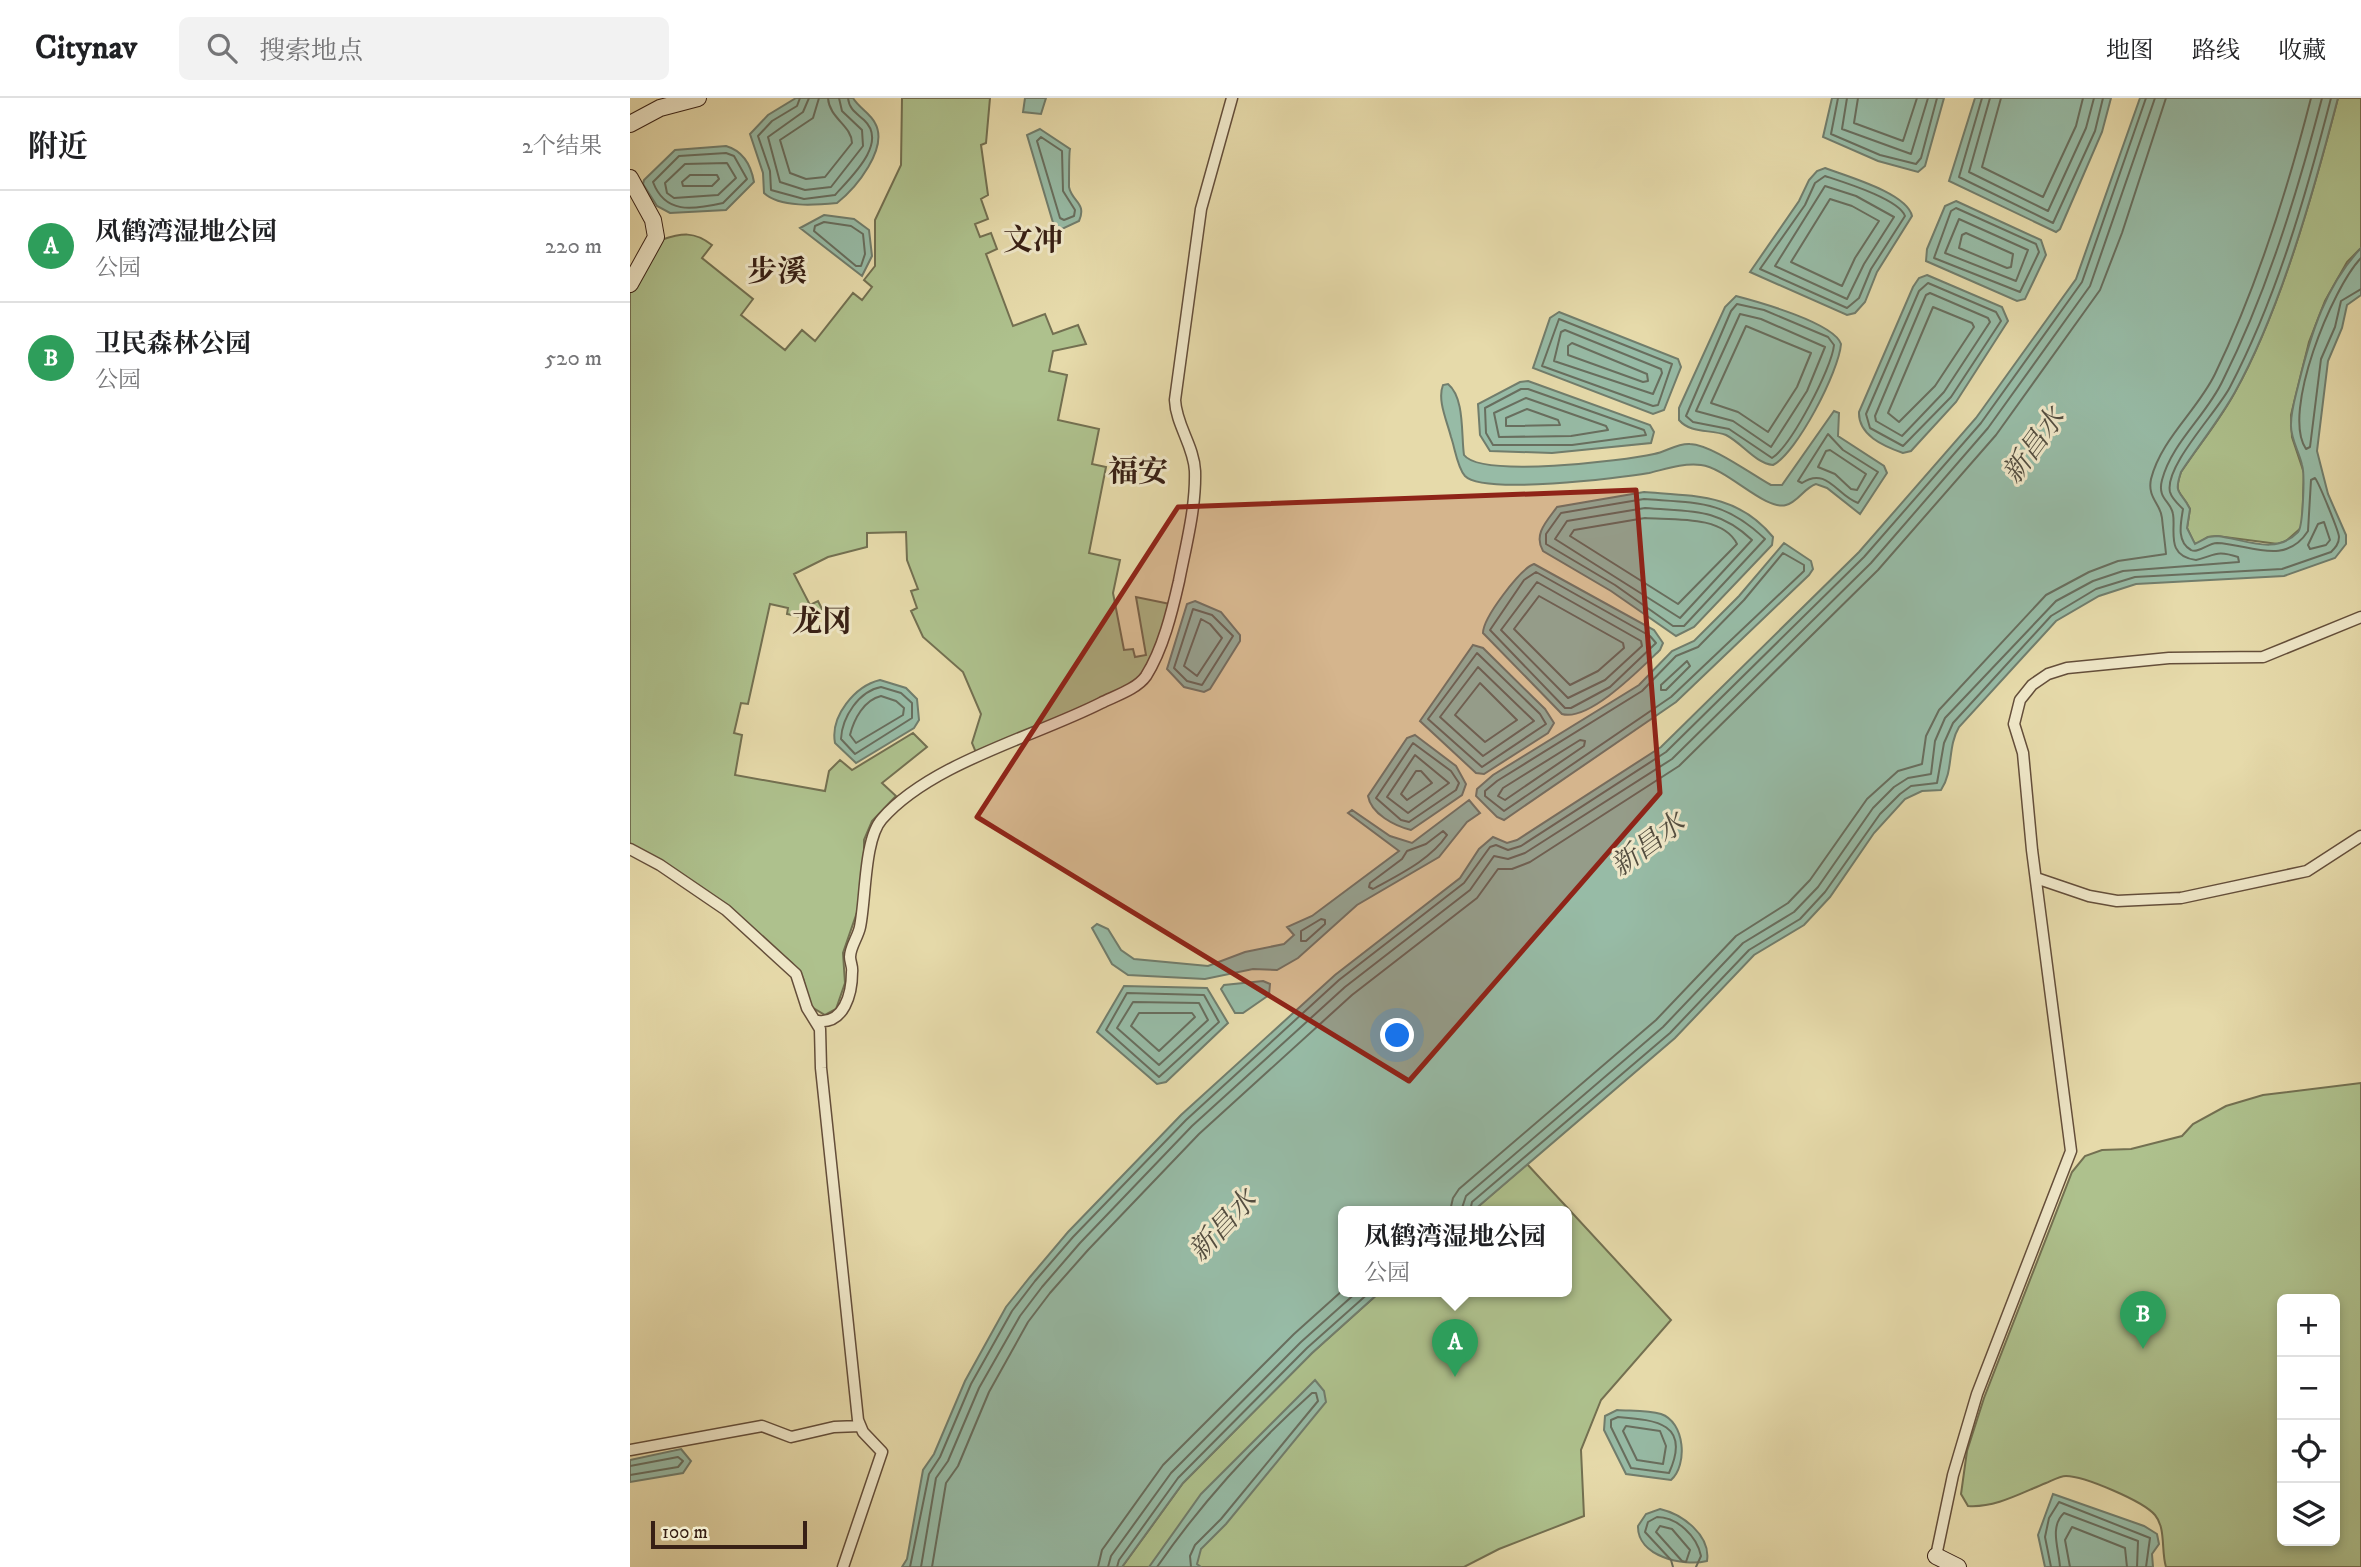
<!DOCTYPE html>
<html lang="zh">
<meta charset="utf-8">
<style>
:root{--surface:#fff;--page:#f2f2f2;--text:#202124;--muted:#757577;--line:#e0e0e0;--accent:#d93025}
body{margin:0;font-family:"IM FELL DW Pica","Noto Serif SC",serif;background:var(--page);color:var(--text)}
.controls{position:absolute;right:21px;bottom:21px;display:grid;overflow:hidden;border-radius:10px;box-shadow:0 4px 10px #0003}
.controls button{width:63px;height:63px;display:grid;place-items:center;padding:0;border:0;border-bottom:2px solid var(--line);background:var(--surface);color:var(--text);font:35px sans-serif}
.scale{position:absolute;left:21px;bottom:18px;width:156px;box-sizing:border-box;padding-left:7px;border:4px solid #382015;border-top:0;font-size:19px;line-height:24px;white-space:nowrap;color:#382015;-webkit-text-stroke:5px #efe7c8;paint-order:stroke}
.you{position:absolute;left:768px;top:938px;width:24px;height:24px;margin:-18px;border:5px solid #fff;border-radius:50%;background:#1a73e8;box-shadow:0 0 0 10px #1a73e833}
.badge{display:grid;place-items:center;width:46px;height:46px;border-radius:50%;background:var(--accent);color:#fff;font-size:23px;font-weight:700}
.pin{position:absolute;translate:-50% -58px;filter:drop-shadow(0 2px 4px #0008)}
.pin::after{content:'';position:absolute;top:37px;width:24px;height:21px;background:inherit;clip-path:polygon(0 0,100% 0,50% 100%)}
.popup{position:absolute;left:708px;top:1108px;width:234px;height:91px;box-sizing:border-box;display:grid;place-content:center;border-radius:10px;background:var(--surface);filter:drop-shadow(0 2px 5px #0005);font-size:23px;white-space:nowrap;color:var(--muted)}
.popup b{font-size:26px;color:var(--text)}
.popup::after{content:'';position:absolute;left:50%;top:100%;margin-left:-14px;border:14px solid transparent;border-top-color:var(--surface)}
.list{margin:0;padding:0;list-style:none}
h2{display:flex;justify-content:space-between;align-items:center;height:91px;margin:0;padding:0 28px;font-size:30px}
h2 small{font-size:23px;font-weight:400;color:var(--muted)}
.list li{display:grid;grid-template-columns:46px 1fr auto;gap:21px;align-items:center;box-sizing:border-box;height:112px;padding:0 28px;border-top:2px solid var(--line)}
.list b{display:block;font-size:26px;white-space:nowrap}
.list p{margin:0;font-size:23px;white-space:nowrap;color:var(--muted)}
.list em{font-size:23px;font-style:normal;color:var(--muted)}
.icon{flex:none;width:38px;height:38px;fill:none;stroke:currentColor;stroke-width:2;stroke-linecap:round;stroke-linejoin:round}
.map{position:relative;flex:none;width:1731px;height:1469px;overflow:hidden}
header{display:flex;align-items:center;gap:42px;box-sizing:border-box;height:98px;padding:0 35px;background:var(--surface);border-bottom:2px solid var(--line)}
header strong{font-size:33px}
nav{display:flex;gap:38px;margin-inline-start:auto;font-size:24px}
.search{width:490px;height:63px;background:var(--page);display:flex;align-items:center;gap:18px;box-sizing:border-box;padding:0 24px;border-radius:10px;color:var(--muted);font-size:26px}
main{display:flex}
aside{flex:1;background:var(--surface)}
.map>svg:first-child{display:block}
.green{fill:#aec18d;stroke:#737051;stroke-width:2;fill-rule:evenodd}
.water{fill:#97bba6;stroke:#717d6c;stroke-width:2}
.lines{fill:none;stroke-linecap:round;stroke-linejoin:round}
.shore{stroke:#686e5e;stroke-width:2}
.street-casing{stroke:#644e3a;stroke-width:13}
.secondary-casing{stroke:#382015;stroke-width:18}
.street{stroke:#efe7c8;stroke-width:10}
.secondary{stroke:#efe7c8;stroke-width:16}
.marked{fill:#8f2418;fill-opacity:0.2;stroke:#8f2418;stroke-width:5;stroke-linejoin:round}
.labels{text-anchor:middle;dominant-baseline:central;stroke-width:6;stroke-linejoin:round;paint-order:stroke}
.water-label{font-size:28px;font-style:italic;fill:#544e40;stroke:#efe7c8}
.quarter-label{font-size:30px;font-weight:bold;fill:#382015;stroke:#efe7c8}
</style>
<header>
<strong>Citynav</strong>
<div class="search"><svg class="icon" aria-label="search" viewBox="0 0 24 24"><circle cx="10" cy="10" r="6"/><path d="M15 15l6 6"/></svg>搜索地点</div>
<nav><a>地图</a><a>路线</a><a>收藏</a></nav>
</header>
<main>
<aside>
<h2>附近<small>2个结果</small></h2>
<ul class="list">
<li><span class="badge" style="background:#2e9e5b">A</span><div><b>凤鹤湾湿地公园</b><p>公园</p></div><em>220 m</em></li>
<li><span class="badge" style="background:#2e9e5b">B</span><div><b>卫民森林公园</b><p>公园</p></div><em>520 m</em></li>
</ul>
</aside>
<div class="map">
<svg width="1731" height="1469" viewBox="0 0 1731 1469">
<rect width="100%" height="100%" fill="#e6daaa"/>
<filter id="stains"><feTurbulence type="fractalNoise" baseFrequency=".00286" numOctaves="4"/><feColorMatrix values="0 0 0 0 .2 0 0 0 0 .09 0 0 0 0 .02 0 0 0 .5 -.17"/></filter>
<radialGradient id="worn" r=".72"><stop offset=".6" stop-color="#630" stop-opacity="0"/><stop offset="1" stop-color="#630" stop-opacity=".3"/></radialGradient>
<!-- green -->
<path class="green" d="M272 0H360L356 45 351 47 358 97 351 101 358 121 345 126 350 139 361 135 367 151 356 156 383 228 415 216 423 236 448 227 456 246 423 253 419 273 437 277 428 322 469 331 462 366 476 369 459 455 490 462 483 495 494 552 503 551 505 559 516 557 506 499 540 506C532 527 526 553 515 572 499 597 379 643 347 657L342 645 351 616 333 574 293 539 281 513 287 510 281 493 288 491 277 462 276 434 237 435V449L198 459 164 476 180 507 188 503 194 515 184 522 157 516 158 510 140 506 118 606 111 605 104 635 112 637 105 677 195 693 199 673 210 662 222 672 283 635 297 649 252 685 266 698 242 723 234 742V794L213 855 215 885 206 911 195 917 180 908 173 880 162 865 82 798 0 747V195L31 142C52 135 64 133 82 147L72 160 123 201 111 217 155 252 172 232 185 243 223 195 232 202 242 189 234 182 245 168V122L271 67Z
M1708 0H1731V150L1717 164 1695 203 1679 244 1661 317 1662 339 1674 375 1672 429 1656 443 1648 446 1587 438 1578 439 1565 447 1557 430 1560 411C1551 392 1543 398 1551 374 1569 347 1590 322 1605 294 1651 211 1684 92 1708 0Z
M1731 985V1469H1536C1531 1453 1536 1430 1525 1417 1513 1403 1454 1378 1436 1378 1430 1378 1421 1383 1416 1385 1391 1395 1365 1410 1338 1408L1331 1396 1337 1353 1354 1300 1442 1074 1455 1058 1472 1052 1501 1051 1552 1038 1563 1026 1596 1008 1633 997ZM1652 1201H1705V1443H1652Z
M897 1066 1041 1222 971 1302 951 1352 954 1418 869 1451 834 1469H492L553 1385 682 1255 751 1193H937V1113H843Z"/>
<!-- water -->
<path class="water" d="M166 0H223C229 10 240 15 245 25 259 50 226 90 207 105 186 107 150 110 134 95L133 75 120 36 138 17Z
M395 0H416L411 16 393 14Z
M1202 0H1314L1295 68 1288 74 1248 63 1193 39Z
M1345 0H1481L1472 34 1430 131 1426 134 1319 83Z
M1510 0H1708C1684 92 1651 211 1605 294 1590 321 1569 347 1551 374 1543 398 1551 392 1560 411L1557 430 1565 446 1578 439 1587 438C1615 441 1645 458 1668 434 1673 429 1675 376 1672 367 1669 353 1660 340 1661 326 1661 312 1666 297 1669 284 1681 235 1696 187 1731 150V197L1717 207 1712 230 1698 263 1687 353 1698 396 1716 437V446L1705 460 1654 478 1506 486 1469 498 1426 523 1329 629C1317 649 1324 673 1311 692L1292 693 1275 701 1244 735 1200 799 1174 827 1124 857 1045 940 843 1113H713V1193H751L682 1255 553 1385 492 1469H272L277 1461 293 1372 304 1356 335 1283 376 1209 400 1179 438 1134 551 1017 705 877 830 780 849 751 863 739 877 745 887 742 1031 649 1229 454 1346 320 1446 181Z
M410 31 440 51C439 54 439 85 439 89 442 104 457 105 449 123L432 131 424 128 397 37Z
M96 48C113 53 121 67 124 84L96 112 40 115 27 108 13 86 14 82 45 52Z
M1195 70C1216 78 1277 95 1282 118L1247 174 1235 204 1225 215 1217 217 1120 174 1169 103 1179 82 1187 73Z
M1326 103 1411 142 1416 157 1395 201 1387 203 1296 163 1297 151 1315 108Z
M194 117 224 121 239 132 242 158 232 178 170 130Z
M1297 177 1372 209 1378 223 1326 304 1281 353 1273 355C1253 348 1228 337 1229 314L1283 189 1289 180Z
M1106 198C1129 204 1204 225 1211 246 1209 273 1167 355 1143 367 1125 365 1112 345 1096 337 1080 331 1061 336 1049 322V310L1095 209Z
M929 214 1048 261 1051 269 1034 312 1023 316 903 270 920 220Z
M898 283 1020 327 1024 334 1021 345 922 355 860 353 850 337 848 306 890 284Z
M818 286C835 300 831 337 834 357 851 380 993 363 1024 356 1036 354 1047 345 1060 346 1082 347 1121 376 1141 387H1152L1204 313 1209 315 1208 338 1254 368 1257 375 1230 416 1197 390 1186 386C1174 390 1168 404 1156 407 1135 413 1097 370 1071 367 1052 365 1036 371 1019 375 990 380 853 397 835 378 827 369 825 350 821 339 817 323 807 302 813 287Z
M1014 394C1065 398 1108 396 1143 439L1142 447 1064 529 1046 538 981 493 913 453C903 436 917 423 927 409Z
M1154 445 1181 463 1183 471 1179 477 1046 604 874 722 867 719 846 698 847 691 863 677 1009 587 1042 553 1064 543 1109 498Z
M904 466 1024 532 1033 545 1030 552C1011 570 959 624 932 616L853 535C853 520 890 471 904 466Z
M565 503 591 514 610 537V543L580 591 574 594 554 589 537 571 557 506Z
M843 547 853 550 915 611 924 625 918 635 854 676 846 675 790 623Z
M250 582 276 590 287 601 289 622 284 630 226 665 205 645C200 618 225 588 250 582Z
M785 637 826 668 836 686 832 697 781 732C765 728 741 716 738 698L777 640Z
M839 702 850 715 837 724 809 759 727 807 668 860 647 872 623 871 575 881 498 877 482 866 462 830 467 826 478 831 491 852 504 861 578 868 615 854 654 846 664 837 657 829 682 818 769 753 718 715 722 712 760 738 782 745Z
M633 883 640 886 639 897 613 915H605L591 891 594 887Z
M494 888 577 890 598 925 536 984 527 986 467 934Z
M685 1282 694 1293 696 1304 596 1426 571 1451 567 1466 571 1469H519L571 1396Z
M987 1312C1001 1313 1018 1312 1031 1316 1055 1324 1058 1367 1041 1382L996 1376 974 1332 975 1318Z
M51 1351 61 1363 53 1375 0 1384V1362Z
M1423 1396 1514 1428 1527 1436 1529 1446 1522 1456 1523 1469H1415L1408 1437Z
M1030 1411C1052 1416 1081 1437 1077 1463 1053 1469 1007 1458 1008 1428L1016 1416Z"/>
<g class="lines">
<!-- shore -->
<path class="shore" d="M170 0 167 8 142 23 128 38 140 73 141 92 174 101 205 97C220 80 259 45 234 22 226 15 219 11 218 0
M179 0 173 14 138 39 150 84 175 92 201 89 233 48 232 32 212 13 209 0
M189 0 183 20 150 42 160 75 176 81 195 79 222 45C222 28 199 20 198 0
M1208 0 1201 36 1250 57 1286 66 1291 60 1307 0
M1217 0 1212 31 1281 56 1298 0
M1228 0 1224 25 1273 43 1287 0
M1352 0 1329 79 1423 125 1465 33 1473 0
M1360 0 1339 74 1418 113 1456 30 1464 0
M1371 0 1352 69 1413 99 1446 28 1453 0
M411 39 432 53 433 93 445 112 444 118 434 122 430 120 407 43Z
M96 55 104 58 117 81 93 105C62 112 35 116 23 84L49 58Z
M97 65 106 80 88 97 44 100 37 95 35 85 55 66Z
M60 77H87L89 81 82 88H53L52 84Z
M1195 78C1213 84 1269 101 1275 118L1241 171 1229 200 1217 210 1130 171 1175 107 1185 85Z
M1195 88 1226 98 1264 119 1234 166 1217 201 1145 168Z
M1200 101 1222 108 1249 123 1225 160 1212 188 1161 164Z
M1326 110 1406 146 1409 154 1390 194 1304 160 1321 113Z
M1329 121 1398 152 1386 183 1315 155Z
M194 124 221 128 233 136 235 156 231 168H226L184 133 185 128Z
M1336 135 1383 156 1381 169 1377 170 1329 150 1332 137Z
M1731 160C1702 190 1651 315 1676 351L1680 349 1691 261 1705 229 1711 203 1731 191
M1298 185 1366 214 1371 223 1321 299 1273 348 1240 330 1236 316 1289 193Z
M1300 195 1358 220 1360 224 1314 294 1272 338 1246 323 1245 318 1296 197Z
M1107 206 1134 212 1198 239 1204 247C1202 270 1161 348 1142 360L1099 331 1063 324 1056 318 1101 213Z
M1303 209 1342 225 1344 229 1305 288 1269 324 1258 315Z
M1110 216 1131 221 1195 249 1177 293 1141 349 1103 323 1066 313Z
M929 221 1042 266 1028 307 1023 308 912 268Z
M1116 228 1181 255 1167 289 1138 334 1108 314 1081 305Z
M935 232 1031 271 1032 275 1023 296 924 263 931 234Z
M942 245 1017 276 1018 283 1013 284 938 257V248Z
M891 291H898L1014 332 1016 337 942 347H863L856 335 855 310Z
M896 300 976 328 978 332 941 338 869 339 864 315Z
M897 311 928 322 930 327 876 328V320Z
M1198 336 1213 352 1248 374 1228 405C1207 398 1197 368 1172 385L1168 383Z
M1200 352 1236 376 1227 392 1221 391 1205 376 1188 369 1196 353Z
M1014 401C1068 405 1094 402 1135 441L1054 528H1043L985 487 916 446V436L931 415Z
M1015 410C1060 414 1087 409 1122 442L1050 520 925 441 937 423Z
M1015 420C1042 422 1093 417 1107 446L1048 506 940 438 944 432Z
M1694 424 1700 442 1696 447 1680 451 1678 447 1688 426Z
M1153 455 1174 467V473L1041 599 874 713 855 698V693L867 683 1012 593 1046 558 1068 549 1114 502Z
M906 474 1020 538 1026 545 980 589 941 610H935L860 532 894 482Z
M907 484 1011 543 1012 548 975 582 938 600 871 532Z
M909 498 993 545 994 550 968 573 940 587 884 531Z
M563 511 582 517 603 538 572 587 557 583 544 570Z
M571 521 580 526 592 540 567 578 554 568Z
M847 555 910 616 916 626 852 669 798 621Z
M1057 563 1060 568 1036 592H1031V587Z
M848 569 904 623 853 658 810 619Z
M850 585 887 622 855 644 825 617Z
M251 589 271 595 282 605V620L225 656 211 641C212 619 229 593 251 589Z
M251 598 266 603 274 610 273 617 226 645 220 637C224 621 234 602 251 598Z
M950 642 955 643 954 648 875 702 868 698 873 690Z
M783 645 821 673 829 685 826 692 779 724 771 722 746 700Z
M785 657 819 685 778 715 757 699Z
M786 673H791L802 685 777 702 771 696Z
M813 733 817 737C800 762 770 776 743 791L739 789 740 785 772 761 777 753 796 746Z
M691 821 695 822V826L676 843H671V833Z
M497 895 574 897 589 924 529 979 476 932Z
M503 904 569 905 578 922 529 967 487 930Z
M509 915H562L565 919 529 953 501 928Z
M820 1113 823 1100 829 1091 1026 922 1106 838 1158 805 1180 782 1237 701 1268 673 1292 666 1296 638 1309 612 1416 497 1459 474 1488 463 1536 456C1535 445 1533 431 1532 420 1531 406 1517 400 1521 381 1531 341 1567 313 1585 276 1627 189 1657 94 1681 0
M831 1113 836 1098 1033 929 1113 845 1164 814 1188 789 1243 710 1264 689 1278 680 1301 676 1305 643 1315 620 1426 503 1463 483 1493 473 1609 464 1608 459C1586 452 1586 457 1566 462 1535 458 1546 432 1543 416 1541 403 1527 401 1532 382 1542 344 1577 317 1593 282 1637 194 1667 96 1692 0
M840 1113 842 1104 1040 935 1119 852 1170 821 1195 794 1250 716 1270 696 1281 688 1307 685 1314 645 1323 625 1421 518 1466 491 1505 479 1652 471 1701 454C1705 450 1709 446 1709 439 1709 434 1689 385 1685 380L1681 382 1678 433C1655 469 1619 446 1587 445 1578 445 1568 456 1561 452 1546 444 1551 424 1553 411 1548 406 1542 401 1540 394 1534 368 1588 313 1600 289 1647 199 1676 97 1701 0
M988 1319C1024 1322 1062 1324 1039 1375L1001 1370 981 1329V1322Z
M996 1328 1030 1333 1036 1348 1033 1366 1007 1362 993 1333Z
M0 1368 48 1359 53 1363 48 1369 0 1377
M1030 1428 1042 1431 1060 1452 1056 1464 1052 1463 1026 1434Z
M280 1469 299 1376 310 1359 341 1286 382 1213 405 1183 443 1139 556 1022 709 882 834 785 860 749 866 747 878 752 891 748 1036 654 1234 459 1351 325 1452 184 1516 0
M291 1469 306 1380 318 1363 349 1290 390 1218 412 1189 450 1145 562 1028 715 889 840 792 864 758 878 761 895 755 1042 661 1241 465 1358 330 1460 188 1525 0
M302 1469 316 1385 328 1368 359 1294 398 1224 420 1195 458 1152 569 1036 722 897 847 800 868 771H882L900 764 1049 668 1248 472 1366 337 1470 192 1492 135 1536 0
M468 1469 472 1452 533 1367 664 1236 713 1192
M478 1469 481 1458 541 1375 671 1244 728 1193
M487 1469 489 1462 548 1380 677 1250 741 1193
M527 1469C572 1404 623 1348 682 1295H686L688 1303 591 1421 565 1447 560 1458 561 1469
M1043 1469 1041 1462 1015 1434 1018 1424 1027 1419C1047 1419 1067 1438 1071 1458L1066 1469
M1421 1469 1415 1439 1419 1420 1429 1404 1520 1440 1516 1469
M1430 1469C1429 1451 1419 1429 1434 1415L1508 1443 1507 1469
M1440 1469 1435 1442 1442 1429 1495 1450 1497 1469"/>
<!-- street casing -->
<g class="street-casing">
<path id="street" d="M0 751 30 767 96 812 166 876 177 910 190 931 191 970 228 1322 233 1334 252 1354 213 1469
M1406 780 1459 798 1487 803 1551 800 1677 773 1731 738
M188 923C214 926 222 896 222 874 223 869 220 864 220 859 220 849 228 839 230 829 236 800 234 741 252 721 301 665 404 639 471 605 485 598 507 591 516 578 533 551 542 514 549 483 556 447 566 410 565 373 564 348 546 327 545 302L571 111 602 0
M0 1352 132 1328 161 1339 204 1329 230 1328
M1306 1458 1323 1377 1347 1296 1441 1053 1402 752 1393 655 1384 626 1390 602 1402 587 1418 576 1437 570 1539 560 1633 559 1731 519"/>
</g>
<!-- secondary casing -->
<g class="secondary-casing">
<path id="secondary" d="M0 26 30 10 68 0
M0 80 23 122 26 139 0 186
M1306 1458 1328 1469"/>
</g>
<!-- street -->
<use href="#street" class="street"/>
<!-- secondary -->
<use href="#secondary" class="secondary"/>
</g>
<!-- marked area -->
<path class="marked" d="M1006 392 1030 695 779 983 347 719 548 409Z"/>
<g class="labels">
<!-- water labels -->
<g class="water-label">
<text transform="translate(1404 348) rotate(-54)">新昌水</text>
<text transform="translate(1018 747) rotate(-37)">新昌水</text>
<text transform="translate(593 1128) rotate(-47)">新昌水</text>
</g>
<!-- quarter labels -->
<g class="quarter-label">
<text x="403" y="143">文冲</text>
<text x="147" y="174">步溪</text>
<text x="508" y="374">福安</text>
<text x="192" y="524">龙冈</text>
</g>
</g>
<rect width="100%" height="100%" filter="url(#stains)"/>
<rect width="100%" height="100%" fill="url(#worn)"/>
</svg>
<div class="controls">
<button>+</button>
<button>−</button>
<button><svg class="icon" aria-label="locate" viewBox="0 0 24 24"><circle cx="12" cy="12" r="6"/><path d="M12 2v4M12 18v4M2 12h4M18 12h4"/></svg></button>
<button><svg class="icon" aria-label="layers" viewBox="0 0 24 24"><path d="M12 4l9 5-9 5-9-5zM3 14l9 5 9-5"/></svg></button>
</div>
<div class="scale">100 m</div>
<div class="you"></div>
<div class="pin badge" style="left:825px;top:1279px;background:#2e9e5b">A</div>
<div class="popup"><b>凤鹤湾湿地公园</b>公园</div>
<div class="pin badge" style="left:1513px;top:1251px;background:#2e9e5b">B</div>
</div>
</main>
